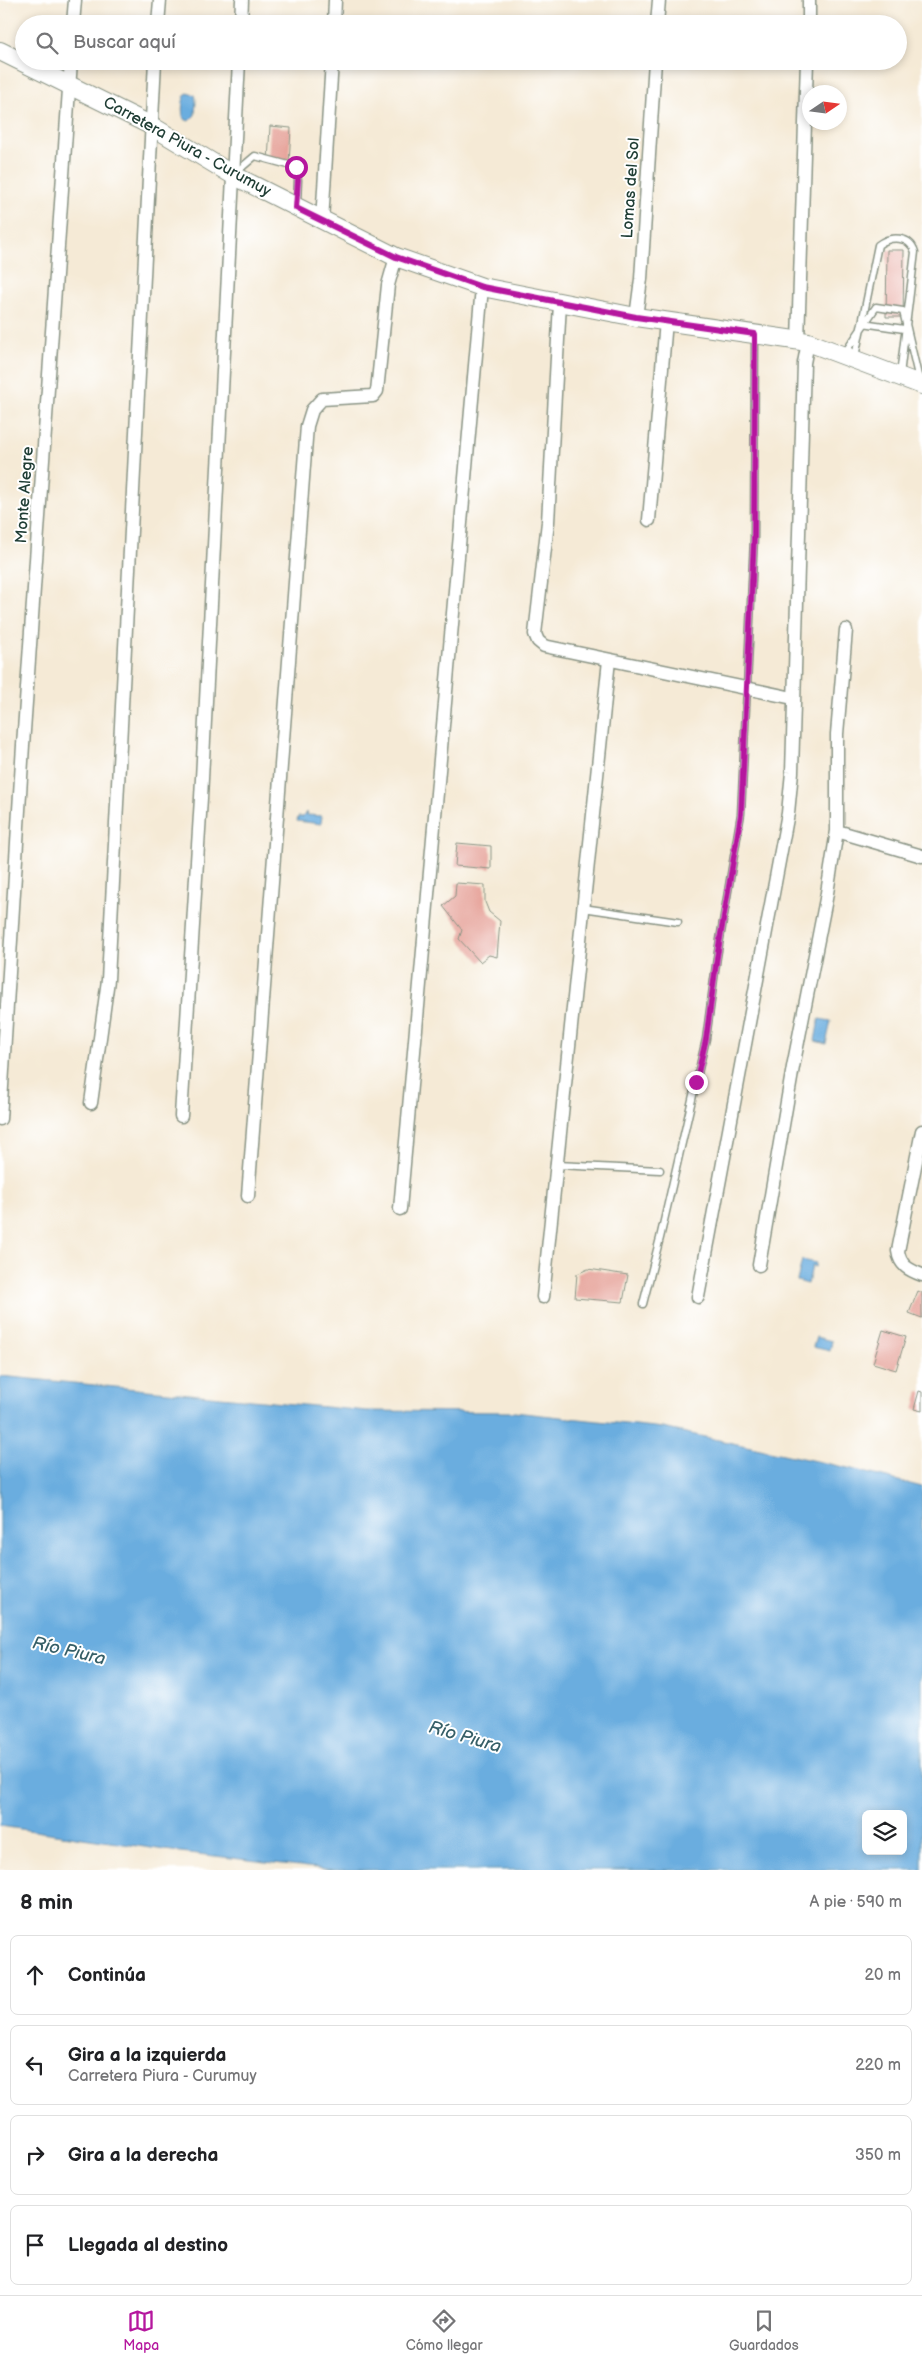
<!DOCTYPE html>
<html lang="es">
<meta charset="utf-8">
<style>
:root{--surface:#fff;--page:#f6f6f6;--text:#202124;--muted:#757577;--line:#e0e0e0;--accent:#b5179e}
body{margin:0;font-family:"Balsamiq Sans",sans-serif;background:var(--page);color:var(--text)}
.controls{position:absolute;right:15px;bottom:15px;display:grid;overflow:hidden;border-radius:8px;box-shadow:0 2px 8px #0003}
.controls button{width:45px;height:45px;display:grid;place-items:center;padding:0;border:0;border-bottom:1px solid var(--line);background:var(--surface);color:var(--text);font:25px sans-serif}
.compass{position:absolute;left:802px;top:85px;width:45px;height:45px;border-radius:50%;background:var(--surface);box-shadow:0 2px 8px #0003;rotate:77deg}
.stop{position:absolute;width:15px;height:15px;margin:-11px;border:4px solid #b5179e;border-radius:50%;background:#fff}
.stop.end{background:#b5179e;border-color:#fff;box-shadow:0 1px 5px #0008}
.list{margin:0;padding:0;list-style:none}
h2{display:flex;justify-content:space-between;align-items:center;height:65px;margin:0;padding:0 20px;font-size:21px}
h2 small{font-size:16px;font-weight:400;color:var(--muted)}
.list li{display:grid;grid-template-columns:32px 1fr auto;gap:15px;align-items:center;box-sizing:border-box;height:80px;margin:0 10px 10px;padding:0 10px;border:1px solid var(--line);border-radius:8px}
.list b{display:block;font-size:19px;white-space:nowrap}
.list p{margin:0;font-size:16px;white-space:nowrap;color:var(--muted)}
.list em{font-size:16px;font-style:normal;color:var(--muted)}
.icon{flex:none;width:28px;height:28px;fill:none;stroke:currentColor;stroke-width:2;stroke-linecap:round;stroke-linejoin:round}
.map{position:relative;flex:none;width:922px;height:1870px;overflow:hidden}
.search{position:absolute;background:var(--surface);box-shadow:0 2px 8px #0003;left:15px;right:15px;top:15px;height:55px;display:flex;align-items:center;gap:12px;box-sizing:border-box;padding:0 18px;border-radius:28px;color:var(--muted);font-size:19px}
.sheet{height:425px;background:var(--surface)}
nav{display:flex;justify-content:space-around;align-items:center;box-sizing:border-box;height:70px;border-top:1px solid var(--line);background:var(--surface);font-size:14px;color:var(--muted)}
nav a{display:grid;justify-items:center;gap:2px}
nav .on{color:var(--accent)}
.map>svg:first-child{display:block}
.water{fill:#6baddf;stroke:#45758a;fill-rule:evenodd}
.building{fill:#e7a69d}
.lines{fill:none;stroke-linecap:round;stroke-linejoin:round}
.service-casing{stroke:#8a9485;stroke-width:9}
.minor-casing{stroke:#8a9485;stroke-width:15}
.secondary-casing{stroke:#8a9485;stroke-width:20}
.service{stroke:#fff;stroke-width:6}
.minor{stroke:#fff;stroke-width:12}
.secondary{stroke:#fff;stroke-width:18}
.route{stroke:#b5179e;stroke-width:6}
.labels{text-anchor:middle;dominant-baseline:central;stroke-width:4;stroke-linejoin:round;paint-order:stroke}
.street-label{font-size:16px;fill:#1f3d34;stroke:#fff}
.water-label{font-size:18px;font-style:italic;fill:#365f67;stroke:#fff}
</style>
<div class="map">
<svg width="922" height="1870" viewBox="0 0 922 1870">
<rect width="100%" height="100%" fill="#fff"/>
<filter id="ink" filterUnits="userSpaceOnUse"><feTurbulence type="fractalNoise" baseFrequency=".02" numOctaves="2"/><feDisplacementMap in="SourceGraphic" scale="10" xChannelSelector="R" yChannelSelector="G"/><feConvolveMatrix kernelMatrix="1 2 1 2 8 2 1 2 1" color-interpolation-filters="sRGB"/></filter>
<filter id="wash" filterUnits="userSpaceOnUse"><feTurbulence type="fractalNoise" baseFrequency=".0096" numOctaves="4" result="noise"/><feDisplacementMap in="SourceGraphic" scale="20" xChannelSelector="R" yChannelSelector="G"/><feGaussianBlur stdDeviation="1.12" result="paint"/><feColorMatrix in="noise" values="0 0 0 0 0 0 0 0 0 0 0 0 0 0 0 0 0 1.4 0 .05"/><feComposite in="paint" operator="in"/></filter>
<g filter="url(#wash)">
<rect width="100%" height="100%" fill="#f5ead6"/>
<!-- water -->
<path class="water" d="M187 93 195 95C197 101 195 109 195 115L189 121 184 119C181 112 182 98 187 93Z
M306 812 307 815 322 816 321 824 297 821 298 817H303Z
M819 1019 831 1021 826 1044 815 1041Z
M802 1260 816 1263 815 1267 812 1266 808 1284 797 1281Z
M816 1337 832 1341 830 1351 813 1347Z
M0 1376 367 1411 514 1412 663 1428 848 1468 922 1487V1870H334L172 1851 0 1826ZM866 1814H903V1851H866Z"/>
<g id="blocks">
<!-- building -->
<path class="building" d="M270 126 291 128 289 164 268 162Z
M887 250H904L903 317H886Z
M457 843 491 846V869L455 866Z
M456 883 485 885V902L489 912 500 921 497 957 489 955 480 962 459 939 462 930 443 906 455 896Z
M588 1269 628 1275 623 1302 575 1298 577 1274Z
M918 1291 922 1293V1318L909 1313Z
M883 1330 906 1337 896 1370 873 1363Z
M919 1391 922 1392V1411L914 1409Z"/>
</g>
</g>
<g filter="url(#ink)">
<use href="#blocks" fill-opacity="0" stroke="#8a9485" stroke-width="1"/>
<g class="lines">
<!-- service casing -->
<g class="service-casing">
<path id="service" d="M234 174 255 156 296 167 298 180 297 204
M863 323 904 329
M844 354 876 307 903 311 919 380
M855 357 878 245C891 235 910 236 915 252L900 375
M583 908 678 922
M557 1165 660 1170
M643 1304 660 1238 706 1039 717 957 741 814 754 538 755 336"/>
</g>
<!-- minor casing -->
<g class="minor-casing">
<path id="minor" d="M73 24 75 0
M158 24 160 0
M241 24 242 0
M334 24 335 0
M657 24 659 0
M809 24V0
M322 221 332 61
M560 303 548 522 535 634 538 641 544 646 793 698
M636 317 641 279 655 61
M798 341 807 61
M649 520 666 321
M837 831 922 856
M91 1103 108 980 155 61
M181 1116 201 798 239 61
M0 1119 23 745 71 61
M922 1131 898 1251C900 1266 909 1270 922 1275
M248 1196 307 426 312 410 322 399 373 396 377 391 388 285 396 257
M400 1209 482 287
M759 1265 793 1067 826 899 837 831V734L846 630
M543 1297 609 660
M698 1297 788 813 792 772 804 363 808 342"/>
</g>
<!-- secondary casing -->
<g class="secondary-casing">
<path id="secondary" d="M0 51 150 125 233 175 396 257 482 287 636 317 808 342 922 385"/>
</g>
<!-- service -->
<use href="#service" class="service"/>
<!-- minor -->
<use href="#minor" class="minor"/>
<!-- secondary -->
<use href="#secondary" class="secondary"/>
</g>
</g>
<g class="lines" filter="url(#ink)">
<!-- route -->
<path class="route" d="M296 167 298 180 296 208 396 257 482 287 636 317 755 334 754 538 741 814 717 957 706 1039 696 1082"/>
</g>
<g class="labels">
<!-- street labels -->
<g class="street-label">
<text transform="translate(187 147) rotate(29)">Carretera Piura - Curumuy</text>
<text transform="translate(631 188) rotate(-86)">Lomas del Sol</text>
<text transform="translate(25 495) rotate(-86)">Monte Alegre</text>
</g>
<!-- water labels -->
<g class="water-label">
<text transform="translate(69 1651) rotate(13)">Río Piura</text>
<text transform="translate(465 1737) rotate(16)">Río Piura</text>
</g>
</g>
</svg>
<div class="controls">
<button><svg class="icon" aria-label="layers" viewBox="0 0 24 24"><path d="M12 4l9 5-9 5-9-5zM3 14l9 5 9-5"/></svg></button>
</div>
<svg class="compass" viewBox="-18 -18 36 36"><path d="M0-13l5 13h-10z" fill="#e53935"/><path d="M0 13l5-13h-10z" fill="#757577"/></svg>
<div class="stop" style="left:296px;top:167px"></div>
<div class="stop end" style="left:696px;top:1082px"></div>
<div class="search"><svg class="icon" aria-label="search" viewBox="0 0 24 24"><circle cx="10" cy="10" r="6"/><path d="M15 15l6 6"/></svg>Buscar aquí</div>
</div>
<section class="sheet">
<h2>8 min<small>A pie · 590 m</small></h2>
<ul class="list">
<li><svg class="icon" aria-label="ahead" viewBox="0 0 24 24"><path d="M12 20V5M6 11l6-6 6 6"/></svg><div><b>Continúa</b></div><em>20 m</em></li>
<li><svg class="icon" aria-label="left" viewBox="0 0 24 24"><path d="M17 20v-9H6M10 6l-5 5 5 5"/></svg><div><b>Gira a la izquierda</b><p>Carretera Piura - Curumuy</p></div><em>220 m</em></li>
<li><svg class="icon" aria-label="right" viewBox="0 0 24 24"><path d="M7 20v-9h11M14 6l5 5-5 5"/></svg><div><b>Gira a la derecha</b></div><em>350 m</em></li>
<li><svg class="icon" aria-label="arrive" viewBox="0 0 24 24"><path d="M6 21V4h12l-3 4 3 4H6"/></svg><div><b>Llegada al destino</b></div></li>
</ul>
</section>
<nav>
<a class="on"><svg class="icon" aria-label="map" viewBox="0 0 24 24"><path d="M3 6l6-2 6 2 6-2v14l-6 2-6-2-6 2zM9 4v14M15 6v14"/></svg>Mapa</a>
<a><svg class="icon" aria-label="directions" viewBox="0 0 24 24"><path d="M12 3l9 9-9 9-9-9zM9 14v-3h6M13 9l2 2-2 2"/></svg>Cómo llegar</a>
<a><svg class="icon" aria-label="saved" viewBox="0 0 24 24"><path d="M7 4h10v16l-5-4-5 4z"/></svg>Guardados</a>
</nav>
